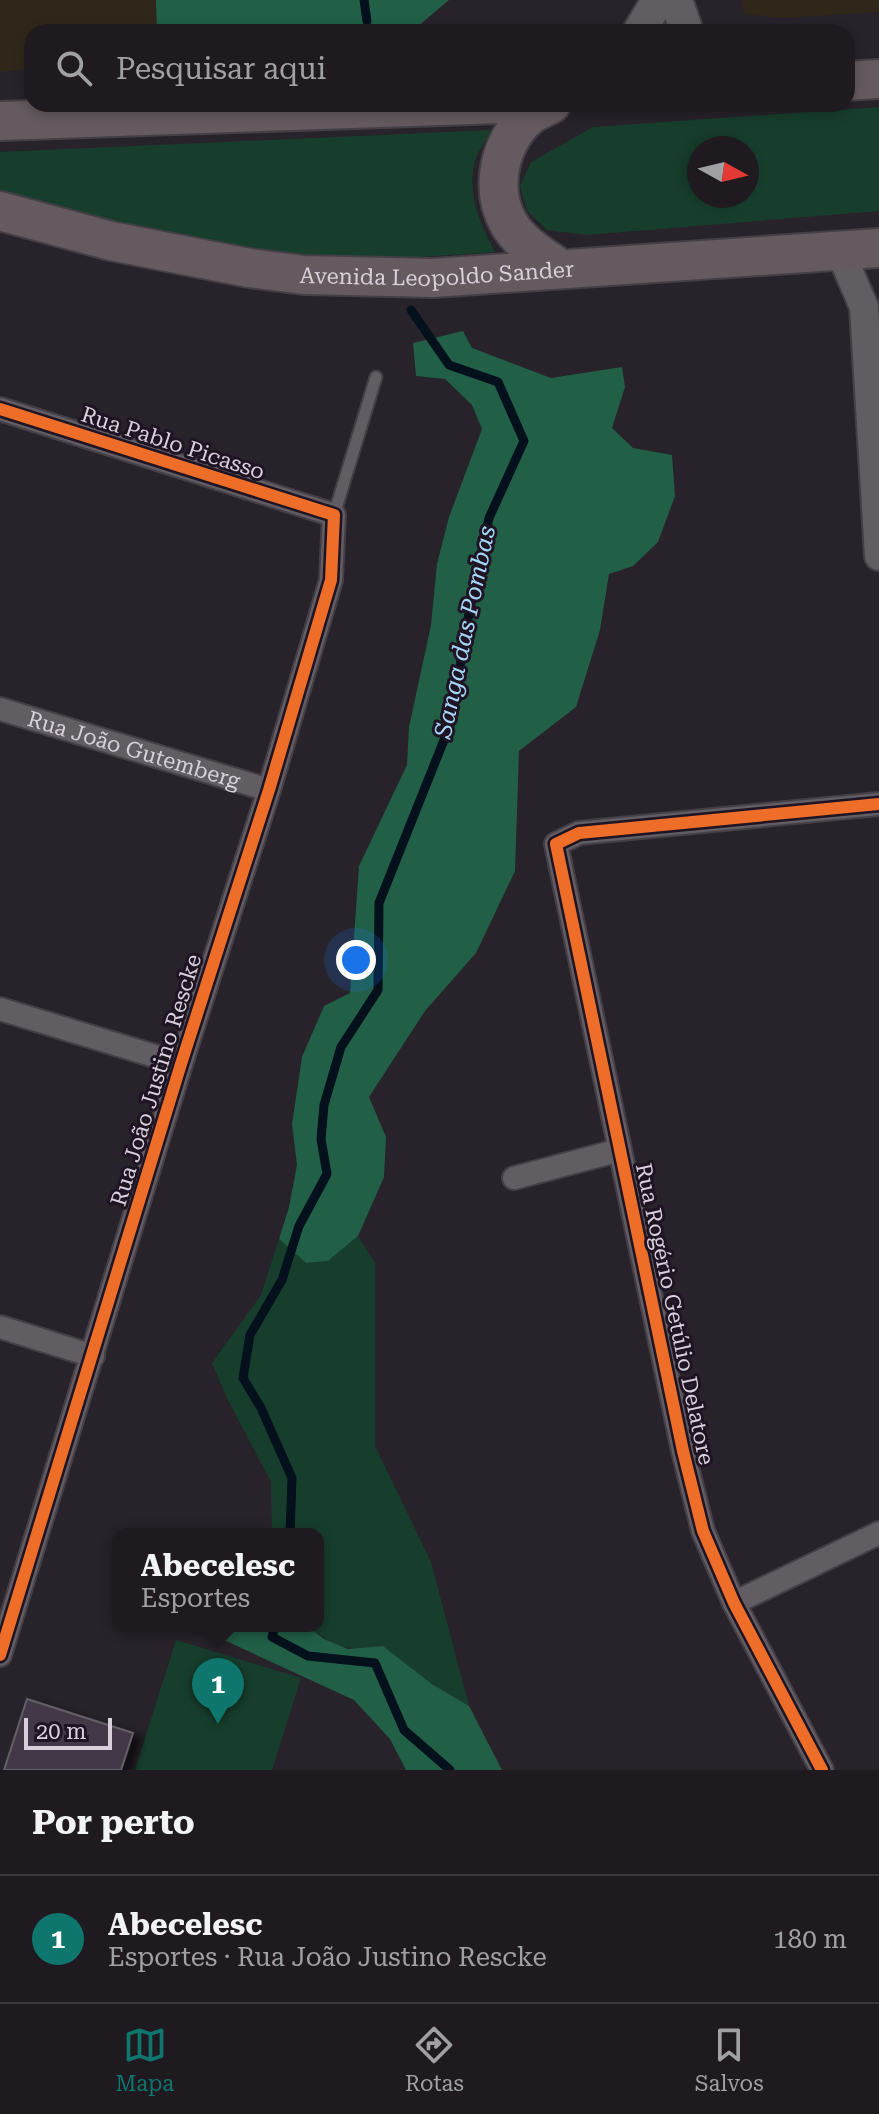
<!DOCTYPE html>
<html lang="pt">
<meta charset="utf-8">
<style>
:root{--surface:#1e1a20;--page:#2b272d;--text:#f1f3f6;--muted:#a1a1a5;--line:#3c383e;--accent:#0f766e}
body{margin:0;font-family:"Roboto Serif",serif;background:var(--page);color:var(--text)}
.compass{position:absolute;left:687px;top:136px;width:72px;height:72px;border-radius:50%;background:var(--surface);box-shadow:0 4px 12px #0003;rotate:98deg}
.scale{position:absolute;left:24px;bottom:20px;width:88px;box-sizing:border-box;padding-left:8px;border:4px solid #d8d0db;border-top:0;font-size:22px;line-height:28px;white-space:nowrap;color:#d8d0db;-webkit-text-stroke:6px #1f1423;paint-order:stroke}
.you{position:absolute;left:356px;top:960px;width:28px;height:28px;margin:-20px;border:6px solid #fff;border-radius:50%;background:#1a73e8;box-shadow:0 0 0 12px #1a73e833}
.badge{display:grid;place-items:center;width:52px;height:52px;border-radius:50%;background:var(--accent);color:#fff;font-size:26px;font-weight:700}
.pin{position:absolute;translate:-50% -66px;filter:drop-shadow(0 2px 4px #0008)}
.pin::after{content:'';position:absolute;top:42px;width:28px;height:24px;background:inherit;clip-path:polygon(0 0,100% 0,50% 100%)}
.popup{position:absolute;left:112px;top:1528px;width:212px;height:104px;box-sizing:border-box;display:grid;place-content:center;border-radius:16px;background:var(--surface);filter:drop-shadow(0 2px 6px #0005);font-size:26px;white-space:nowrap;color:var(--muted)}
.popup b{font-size:30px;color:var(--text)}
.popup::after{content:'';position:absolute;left:50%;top:100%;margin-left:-16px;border:16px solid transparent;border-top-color:var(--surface)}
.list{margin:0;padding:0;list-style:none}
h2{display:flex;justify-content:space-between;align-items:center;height:104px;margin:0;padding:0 32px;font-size:34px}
h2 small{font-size:26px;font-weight:400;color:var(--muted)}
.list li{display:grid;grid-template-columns:52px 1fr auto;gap:24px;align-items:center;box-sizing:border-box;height:128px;padding:0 32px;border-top:2px solid var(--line)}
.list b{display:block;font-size:30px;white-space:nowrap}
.list p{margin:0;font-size:26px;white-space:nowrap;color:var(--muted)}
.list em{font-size:26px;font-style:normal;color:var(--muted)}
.icon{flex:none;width:44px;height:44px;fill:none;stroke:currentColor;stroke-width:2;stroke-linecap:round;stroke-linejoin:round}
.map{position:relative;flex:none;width:879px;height:1770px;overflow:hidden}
.search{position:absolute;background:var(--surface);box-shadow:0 4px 12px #0003;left:24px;right:24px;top:24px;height:88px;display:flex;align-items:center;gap:20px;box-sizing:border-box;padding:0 28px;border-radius:24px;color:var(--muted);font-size:30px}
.sheet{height:232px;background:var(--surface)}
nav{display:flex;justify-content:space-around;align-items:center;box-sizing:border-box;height:112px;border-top:2px solid var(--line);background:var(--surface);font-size:22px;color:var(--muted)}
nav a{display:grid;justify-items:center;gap:4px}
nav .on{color:var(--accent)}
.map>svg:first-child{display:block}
.industrial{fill:#2f281a}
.green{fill:#173e2d;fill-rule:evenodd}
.forest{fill:#215f47}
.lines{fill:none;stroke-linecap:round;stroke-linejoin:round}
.stream{stroke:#04101b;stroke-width:9}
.building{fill:#433946;stroke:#645f66;stroke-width:2;filter:url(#shadow)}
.service-casing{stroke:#443f46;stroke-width:15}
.minor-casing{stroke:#443f46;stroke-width:26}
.tertiary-casing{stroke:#443f46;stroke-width:32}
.secondary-casing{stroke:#443f46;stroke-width:36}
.trunk-casing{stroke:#443f46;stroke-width:42}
.service{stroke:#615d63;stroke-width:11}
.minor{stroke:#615d63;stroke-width:22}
.tertiary{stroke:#615d63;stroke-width:28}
.secondary{stroke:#615d63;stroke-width:32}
.trunk{stroke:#645a5f;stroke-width:38}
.cycleway-casing{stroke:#1f1423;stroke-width:17}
.cycleway{stroke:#ee6e29;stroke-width:12}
.labels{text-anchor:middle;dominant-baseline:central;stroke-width:6;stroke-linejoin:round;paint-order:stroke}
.street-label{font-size:22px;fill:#d8d0db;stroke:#1f1423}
.water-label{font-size:24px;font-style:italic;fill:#a5d7f9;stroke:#1f1423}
</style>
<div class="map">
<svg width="879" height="1770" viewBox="0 0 879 1770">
<defs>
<filter id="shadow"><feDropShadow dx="9" dy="5" stdDeviation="4" flood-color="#0009"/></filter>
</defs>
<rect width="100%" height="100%" fill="#28222a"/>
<!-- industrial -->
<path class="industrial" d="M0 0H156L157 32H32V69L0 72Z
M742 0H879V12L781 18 744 14Z"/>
<!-- green -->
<path class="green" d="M879 107V211L587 235 547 230 527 211 520 186 531 162 593 127ZM747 148V196H699V148Z
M492 130C487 139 479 149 476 158 465 190 480 224 495 252L343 262 165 239 0 195V152Z
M358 1236 375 1263V1446L431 1562 469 1706 432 1684 383 1646C345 1650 339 1650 307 1626H318V1534H272L271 1482 227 1398 212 1363 261 1295 279 1239 306 1263 328 1261Z
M176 1640 301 1678 272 1770H135Z"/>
<!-- forest -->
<path class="forest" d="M156 0H449L411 32H157Z
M463 331 472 348 551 378 622 367 625 387 612 428 633 448 672 455 675 496 658 542 633 566 609 574 600 630 576 707 519 751 515 871 476 953 425 1011 369 1097 386 1137 384 1177 358 1236 328 1261 306 1263 279 1239 289 1207 297 1165 292 1124 302 1057 324 1006 350 993 359 866 407 765 409 727 431 625 437 564 449 517 482 429 472 405 445 379 416 376 413 343Z
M216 1626H307L324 1639 348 1649 383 1646 432 1684 469 1706 502 1770H406L390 1739 354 1700 213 1635Z"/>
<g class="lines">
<!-- stream -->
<path class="stream" d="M364 0 367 21
M290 1534 292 1478 261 1408 243 1378 250 1335 282 1280 299 1226 327 1174 321 1139 324 1105 341 1047 378 990 379 903 452 720 466 628 489 518 524 441 498 382 449 365 411 310
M275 1626 272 1637 308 1656 375 1663 404 1730 450 1770"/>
</g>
<!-- building -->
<path class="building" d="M27 1699 133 1733 121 1770H4Z"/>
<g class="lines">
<!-- service casing -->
<g class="service-casing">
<path id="service" d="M334 515 376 377"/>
</g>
<!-- minor casing -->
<g class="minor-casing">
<g id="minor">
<path d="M0 409 334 515 331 580 269 790 181 1064 0 1655"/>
<path id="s1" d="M0 709 269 790"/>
<path d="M0 1009 181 1064"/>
<path d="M514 1178 620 1150"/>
<path d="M0 1327 93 1356"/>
<path d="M734 1603 879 1533"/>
<path d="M822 1770 734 1603 703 1531 683 1451 556 844 579 833 879 804"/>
</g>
</g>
<!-- tertiary casing -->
<g class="tertiary-casing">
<path id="tertiary" d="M840 251 864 307 879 556"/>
</g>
<!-- secondary casing -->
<g class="secondary-casing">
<path id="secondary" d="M676 0 687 32
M639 32 658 0"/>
</g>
<!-- trunk casing -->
<g class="trunk-casing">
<g id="trunk">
<path d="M847 81 879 79"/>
<path d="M551 104C544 108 535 111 529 116 499 142 489 189 509 224 521 244 542 256 561 269"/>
<path d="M0 121 500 104"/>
<path id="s2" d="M0 211 111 241 249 268 304 275 433 278 879 248"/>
</g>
</g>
<!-- service -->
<use href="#service" class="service"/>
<!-- minor -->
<use href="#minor" class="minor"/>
<!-- tertiary -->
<use href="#tertiary" class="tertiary"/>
<!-- secondary -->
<use href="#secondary" class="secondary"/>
<!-- trunk -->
<use href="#trunk" class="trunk"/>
<!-- cycleway casing -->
<g class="cycleway-casing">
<path id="cycleway" d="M0 409 334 515 331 580 269 790 181 1064 0 1655
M822 1770 734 1603 703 1531 683 1451 556 844 579 833 879 804"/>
</g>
<!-- cycleway -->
<use href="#cycleway" class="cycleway"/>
</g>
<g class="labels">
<!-- street labels -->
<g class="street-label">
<text stroke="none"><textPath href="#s2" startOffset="444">Avenida Leopoldo Sander</textPath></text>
<text transform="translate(173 443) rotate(18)">Rua Pablo Picasso</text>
<text stroke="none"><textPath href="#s1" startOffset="140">Rua João Gutemberg</textPath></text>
<text transform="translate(156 1080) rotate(-73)">Rua João Justino Rescke</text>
<text transform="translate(675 1314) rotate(78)">Rua Rogério Getúlio Delatore</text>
</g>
<!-- water labels -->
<g class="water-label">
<text transform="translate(465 632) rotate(-78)">Sanga das Pombas</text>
</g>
</g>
</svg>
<svg class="compass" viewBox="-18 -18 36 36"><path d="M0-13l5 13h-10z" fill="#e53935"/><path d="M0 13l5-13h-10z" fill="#a1a1a5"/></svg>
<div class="scale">20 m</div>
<div class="you"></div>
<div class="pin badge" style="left:218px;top:1724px">1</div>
<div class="popup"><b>Abecelesc</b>Esportes</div>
<div class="search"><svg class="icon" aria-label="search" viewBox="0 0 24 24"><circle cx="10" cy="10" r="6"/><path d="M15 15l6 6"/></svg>Pesquisar aqui</div>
</div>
<section class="sheet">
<h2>Por perto<small></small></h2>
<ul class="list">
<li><span class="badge">1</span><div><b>Abecelesc</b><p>Esportes · Rua João Justino Rescke</p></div><em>180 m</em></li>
</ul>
</section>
<nav>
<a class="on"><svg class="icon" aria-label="map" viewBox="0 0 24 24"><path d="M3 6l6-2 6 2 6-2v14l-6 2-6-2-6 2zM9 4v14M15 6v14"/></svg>Mapa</a>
<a><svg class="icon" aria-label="directions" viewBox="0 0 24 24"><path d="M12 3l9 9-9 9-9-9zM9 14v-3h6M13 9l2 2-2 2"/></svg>Rotas</a>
<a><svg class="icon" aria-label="saved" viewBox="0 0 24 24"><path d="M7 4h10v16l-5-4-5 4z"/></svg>Salvos</a>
</nav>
